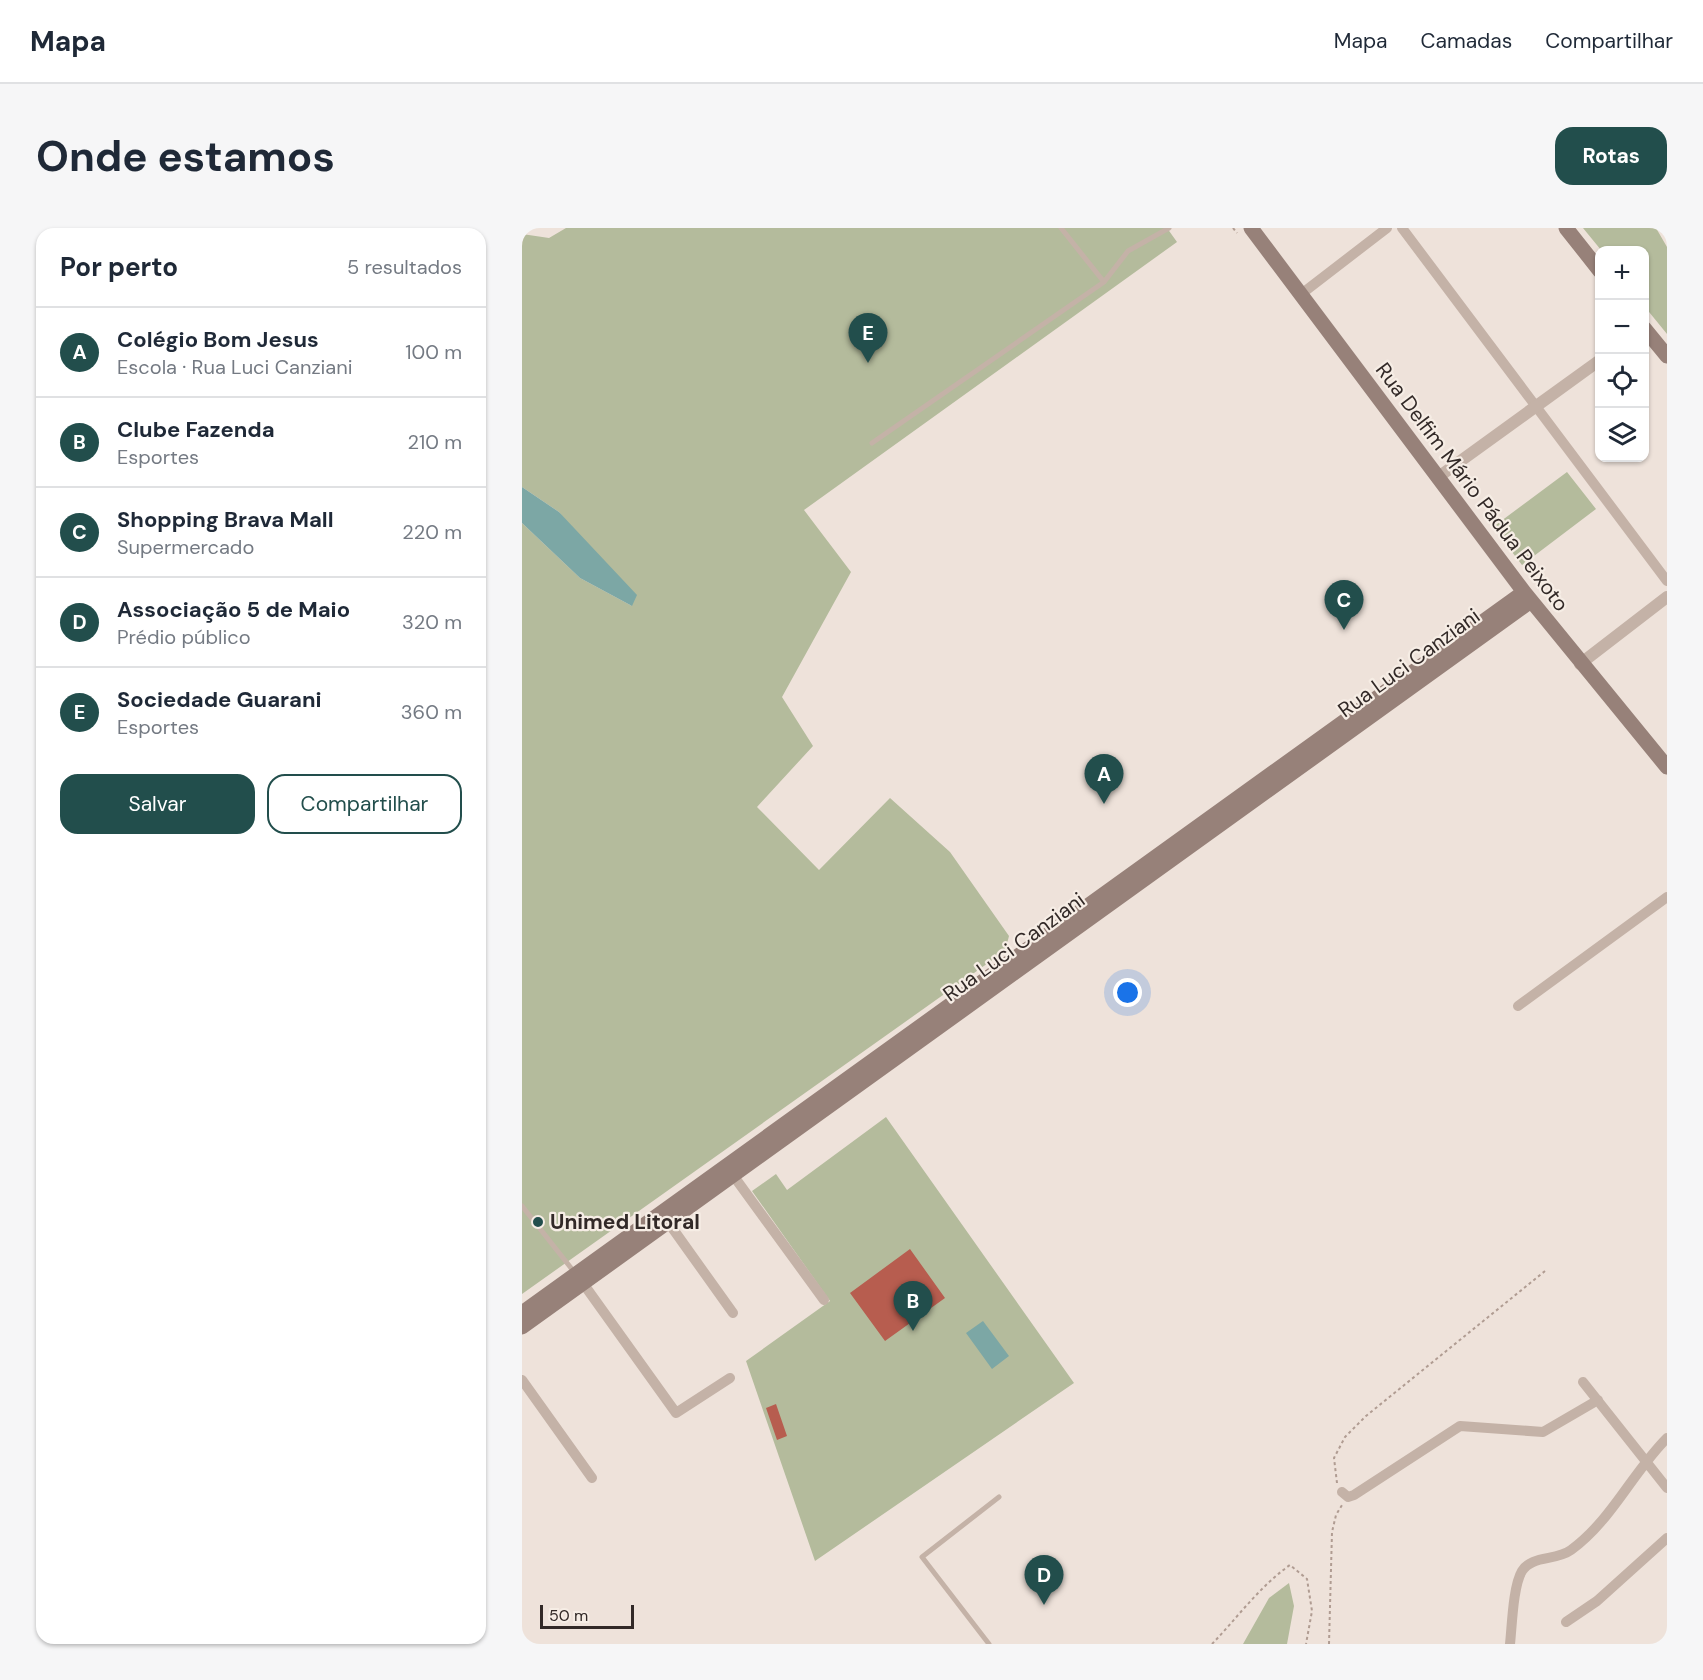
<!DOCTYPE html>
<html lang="pt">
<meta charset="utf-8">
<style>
:root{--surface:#fff;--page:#f6f6f7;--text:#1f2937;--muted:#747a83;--line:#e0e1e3;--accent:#224e4c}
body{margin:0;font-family:"DM Sans",sans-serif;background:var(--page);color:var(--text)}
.controls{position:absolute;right:18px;top:18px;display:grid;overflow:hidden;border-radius:12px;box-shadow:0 2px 4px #0004}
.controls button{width:54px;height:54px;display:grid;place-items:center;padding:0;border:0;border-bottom:2px solid var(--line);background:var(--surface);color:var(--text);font:30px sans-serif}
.scale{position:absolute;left:18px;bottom:15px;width:94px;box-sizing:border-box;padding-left:6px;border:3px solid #322927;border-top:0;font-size:16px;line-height:21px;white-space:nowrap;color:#322927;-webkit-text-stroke:4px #f6ede5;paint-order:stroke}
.you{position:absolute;left:606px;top:765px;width:21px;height:21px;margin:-15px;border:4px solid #fff;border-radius:50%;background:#1a73e8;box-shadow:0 0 0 9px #1a73e833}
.badge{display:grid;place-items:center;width:39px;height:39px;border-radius:50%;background:var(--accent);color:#fff;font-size:20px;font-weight:700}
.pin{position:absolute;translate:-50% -50px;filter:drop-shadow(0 2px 3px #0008)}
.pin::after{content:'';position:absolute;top:32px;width:21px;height:18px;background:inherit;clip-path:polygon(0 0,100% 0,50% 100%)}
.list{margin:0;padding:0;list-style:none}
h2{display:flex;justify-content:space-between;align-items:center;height:78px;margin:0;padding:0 24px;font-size:26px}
h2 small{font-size:20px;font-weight:400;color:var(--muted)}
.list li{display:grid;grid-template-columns:39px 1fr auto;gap:18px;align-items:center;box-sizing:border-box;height:90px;padding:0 24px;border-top:2px solid var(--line)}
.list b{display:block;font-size:22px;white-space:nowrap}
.list p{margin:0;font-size:20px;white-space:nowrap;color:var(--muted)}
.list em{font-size:20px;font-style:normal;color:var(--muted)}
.actions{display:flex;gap:12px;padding:18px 24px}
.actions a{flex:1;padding:14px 0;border:2px solid var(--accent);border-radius:18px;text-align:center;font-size:21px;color:var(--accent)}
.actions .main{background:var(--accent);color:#fff}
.icon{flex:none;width:33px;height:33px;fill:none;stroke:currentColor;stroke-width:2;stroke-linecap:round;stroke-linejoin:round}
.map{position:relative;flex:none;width:1145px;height:1416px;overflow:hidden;border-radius:18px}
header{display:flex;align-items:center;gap:36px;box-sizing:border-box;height:84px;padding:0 30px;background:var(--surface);border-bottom:2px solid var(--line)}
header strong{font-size:28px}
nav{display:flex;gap:33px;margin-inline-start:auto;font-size:21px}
.intro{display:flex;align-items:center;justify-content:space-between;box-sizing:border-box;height:144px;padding:0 36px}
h1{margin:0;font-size:42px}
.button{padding:15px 27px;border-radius:18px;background:var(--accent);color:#fff;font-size:21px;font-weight:700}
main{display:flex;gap:36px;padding:0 36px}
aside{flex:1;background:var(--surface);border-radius:18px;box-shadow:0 2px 4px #0004}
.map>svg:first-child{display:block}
.green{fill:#b4bb9c}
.water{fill:#7ca7a5}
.building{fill:#b75d4f}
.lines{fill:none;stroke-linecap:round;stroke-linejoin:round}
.path{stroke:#b09c92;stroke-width:2;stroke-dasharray:3 3;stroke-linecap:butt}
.service{stroke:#c4b2a7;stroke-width:5}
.minor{stroke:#c4b2a7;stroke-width:10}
.tertiary{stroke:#c4b2a7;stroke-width:12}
.secondary{stroke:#978179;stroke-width:15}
.poi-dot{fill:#224e4c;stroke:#f6ede5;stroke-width:2}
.labels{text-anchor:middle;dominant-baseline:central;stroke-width:4.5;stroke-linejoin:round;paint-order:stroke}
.street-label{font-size:21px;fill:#322927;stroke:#f6ede5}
.poi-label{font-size:21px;font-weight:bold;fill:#322927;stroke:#f6ede5;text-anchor:start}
</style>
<header>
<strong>Mapa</strong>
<nav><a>Mapa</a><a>Camadas</a><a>Compartilhar</a></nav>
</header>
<div class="intro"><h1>Onde estamos</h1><a class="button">Rotas</a></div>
<main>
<aside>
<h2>Por perto<small>5 resultados</small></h2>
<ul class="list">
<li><span class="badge">A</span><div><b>Colégio Bom Jesus</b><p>Escola · Rua Luci Canziani</p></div><em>100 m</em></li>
<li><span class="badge">B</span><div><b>Clube Fazenda</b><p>Esportes</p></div><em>210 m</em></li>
<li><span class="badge">C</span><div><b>Shopping Brava Mall</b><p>Supermercado</p></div><em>220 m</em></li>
<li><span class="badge">D</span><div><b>Associação 5 de Maio</b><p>Prédio público</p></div><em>320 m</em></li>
<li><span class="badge">E</span><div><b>Sociedade Guarani</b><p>Esportes</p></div><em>360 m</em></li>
</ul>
<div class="actions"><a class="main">Salvar</a><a>Compartilhar</a></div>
</aside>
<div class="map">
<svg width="1145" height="1416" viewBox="0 0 1145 1416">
<rect width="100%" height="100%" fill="#eee2da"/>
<!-- green -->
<path class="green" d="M44 0H645L655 14 282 282 329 344 260 469 291 518 235 579 297 642 368 570 428 624 487 708 483 723 0 1066V295L58 350 110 378 37 284 0 259V6L27 10Z
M1061 0H1134L1145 19V106L1123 79 1122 22H1079Z
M1045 244 1074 281 1000 337 971 299Z
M364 889 552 1155 293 1333 224 1133 308 1073 230 963 254 946 265 962Z
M767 1355 772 1378 765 1416H721L747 1370Z"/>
<!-- water -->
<path class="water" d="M0 259 37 284 115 367 110 378 58 350 0 295Z
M461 1093 487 1128 470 1141 444 1105Z"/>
<!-- building -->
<path class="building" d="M388 1021 423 1070 363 1113 328 1065Z
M254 1176 265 1208 255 1212 244 1180Z"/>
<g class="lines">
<!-- path -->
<path class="path" d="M711 0 715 5
M815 1255 812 1230 823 1209 844 1188 1023 1043
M690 1416C715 1390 738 1358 768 1337L785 1351 790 1383 784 1416
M807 1416 810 1304 814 1287 820 1277"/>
<!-- service -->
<path class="service" d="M539 0 582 54
M350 215 582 54 606 23 647 0
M0 978 53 1045
M467 1416 400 1329 477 1269"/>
<!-- minor -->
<path class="minor" d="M880 0 1145 353
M778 67 865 0
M996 778 1145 669
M208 943 302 1072
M146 994 211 1085
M58 1051 154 1185 208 1150
M0 1152 70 1250
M1061 1154 1145 1260
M820 1264 826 1269 832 1267 938 1198 1021 1204 1076 1172
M1044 1394 1075 1373 1145 1310
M988 1416C990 1398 991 1358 1000 1343 1010 1327 1034 1333 1049 1322 1090 1292 1110 1245 1145 1210"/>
<!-- tertiary -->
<path class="tertiary" d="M915 250 1078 132
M1058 436 1145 369"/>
<!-- secondary -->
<path class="secondary" d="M729 0 1002 364 1145 539
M1044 0 1078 43
M1122 100 1145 128
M0 1085 1002 364
M0 1099 1009 373"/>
</g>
<!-- markers -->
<circle class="poi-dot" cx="16" cy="994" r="6"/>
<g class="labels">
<!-- street labels -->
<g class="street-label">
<text transform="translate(950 259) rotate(53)">Rua Delfim Mário Pádua Peixoto</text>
<text transform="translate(887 435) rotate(-36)">Rua Luci Canziani</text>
<text transform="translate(492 719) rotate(-36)">Rua Luci Canziani</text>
</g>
<!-- poi labels -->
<g class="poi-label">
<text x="28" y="994">Unimed Litoral</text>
</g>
</g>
</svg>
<div class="controls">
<button>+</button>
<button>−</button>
<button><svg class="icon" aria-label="locate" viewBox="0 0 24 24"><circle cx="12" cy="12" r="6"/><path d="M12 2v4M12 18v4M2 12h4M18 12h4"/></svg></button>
<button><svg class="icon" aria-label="layers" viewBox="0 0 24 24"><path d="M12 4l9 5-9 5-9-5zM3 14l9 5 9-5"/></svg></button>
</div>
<div class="scale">50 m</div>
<div class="you"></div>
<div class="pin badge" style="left:582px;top:576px">A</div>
<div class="pin badge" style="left:391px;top:1103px">B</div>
<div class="pin badge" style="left:822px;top:402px">C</div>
<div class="pin badge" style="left:522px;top:1377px">D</div>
<div class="pin badge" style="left:346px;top:135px">E</div>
</div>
</main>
